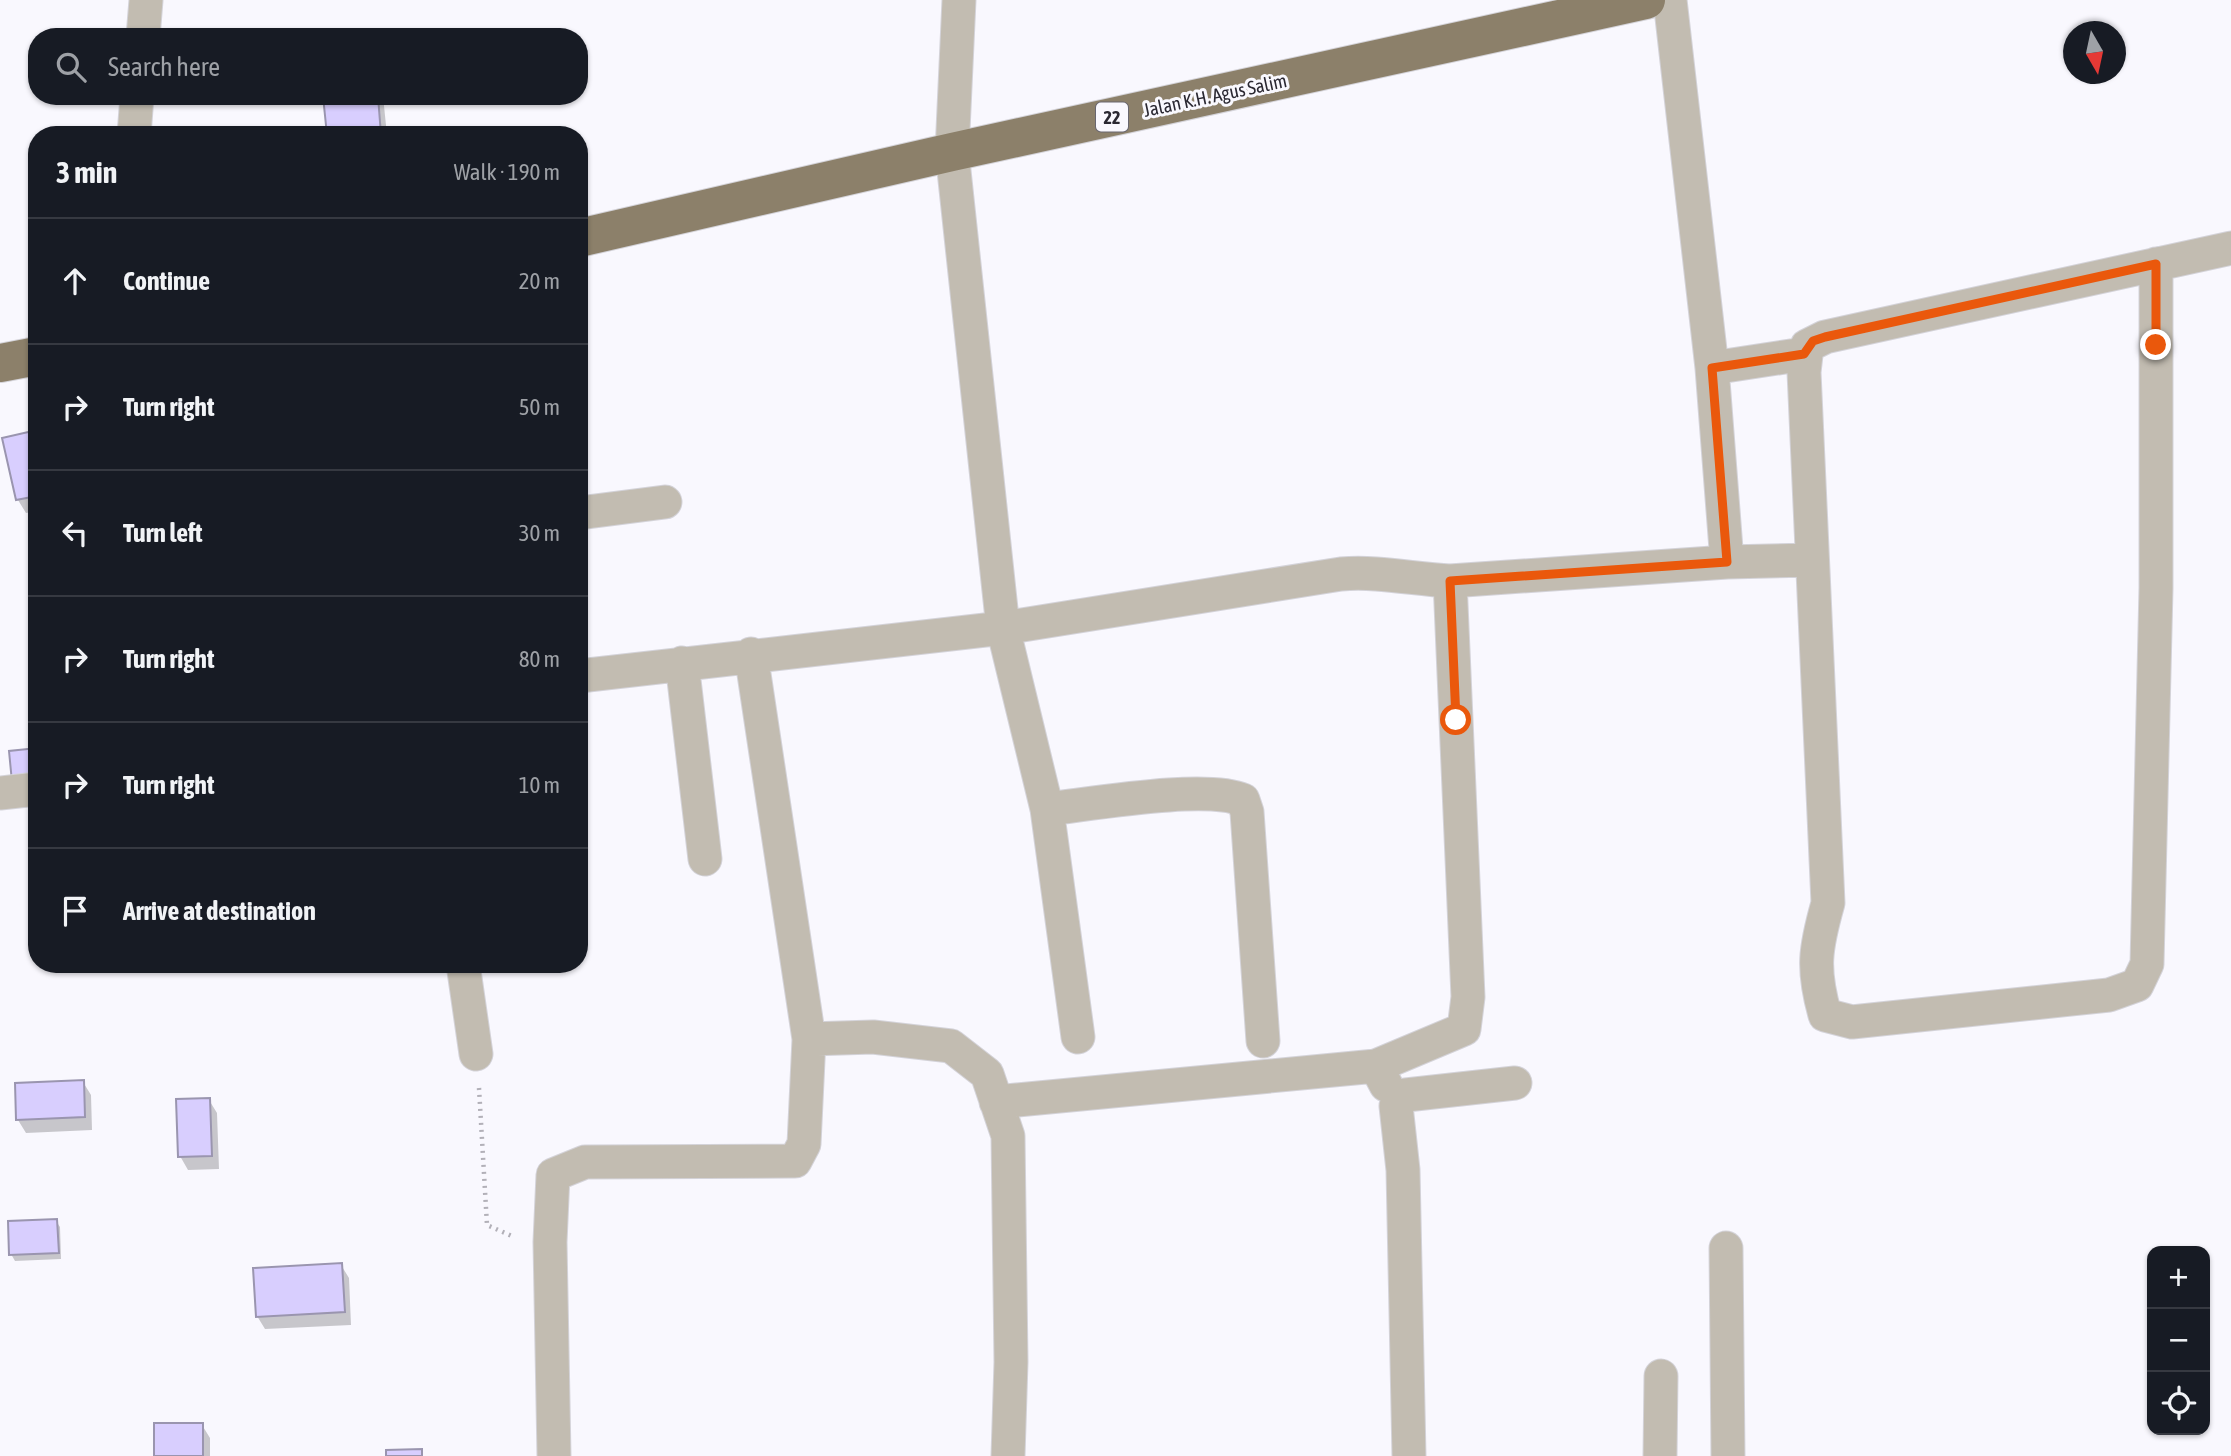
<!DOCTYPE html>
<meta charset="utf-8">
<style>
:root{--surface:#171b24;--page:#242831;--text:#f1f3f6;--muted:#9ea1a6;--line:#363941}
body{margin:0;font-family:"Asap Condensed",sans-serif;background:var(--page);color:var(--text)}
.controls{position:absolute;right:21px;bottom:21px;display:grid;overflow:hidden;border-radius:14px;box-shadow:0 2px 5px #0004}
.controls button{width:63px;height:63px;display:grid;place-items:center;padding:0;border:0;border-bottom:2px solid var(--line);background:var(--surface);color:var(--text);font:35px sans-serif}
.compass{position:absolute;left:2063px;top:21px;width:63px;height:63px;border-radius:50%;background:var(--surface);box-shadow:0 2px 5px #0004;rotate:171deg}
.stop{position:absolute;width:21px;height:21px;margin:-16px;border:5px solid #ea580c;border-radius:50%;background:#fff}
.stop.end{background:#ea580c;border-color:#fff;box-shadow:0 2px 7px #0008}
.list{margin:0;padding:0;list-style:none}
h2{display:flex;justify-content:space-between;align-items:center;height:91px;margin:0;padding:0 28px;font-size:30px}
h2 small{font-size:23px;font-weight:400;color:var(--muted)}
.list li{display:grid;grid-template-columns:46px 1fr auto;gap:21px;align-items:center;box-sizing:border-box;height:126px;padding:0 28px;border-top:2px solid var(--line)}
.list b{display:block;font-size:26px;white-space:nowrap}
.list em{font-size:23px;font-style:normal;color:var(--muted)}
.icon{flex:none;width:38px;height:38px;fill:none;stroke:currentColor;stroke-width:2;stroke-linecap:round;stroke-linejoin:round}
.map{position:relative;flex:none;width:2231px;height:1456px;overflow:hidden}
.search{position:absolute;background:var(--surface);box-shadow:0 2px 5px #0004;left:28px;top:28px;width:560px;height:77px;display:flex;align-items:center;gap:18px;box-sizing:border-box;padding:0 24px;border-radius:28px;color:var(--muted);font-size:26px}
.panel{position:absolute;background:var(--surface);box-shadow:0 2px 5px #0004;left:28px;top:126px;width:560px;height:847px;border-radius:28px}
.map>svg:first-child{display:block}
.shadow{fill:#0003}
.building{fill:#d8cefe;stroke:#9a95af;stroke-width:2}
.lines{fill:none;stroke-linecap:round;stroke-linejoin:round}
.minor-casing{stroke:#d4d3d9;stroke-width:35}
.trunk-casing{stroke:#d4d3d9;stroke-width:40}
.path{stroke:#b2b0b8;stroke-width:4.5;stroke-dasharray:2 5;stroke-linecap:butt}
.minor{stroke:#c2bcb1;stroke-width:33}
.trunk{stroke:#8c806a;stroke-width:38}
.route{stroke:#ea580c;stroke-width:9}
.labels{text-anchor:middle;dominant-baseline:central;stroke-width:6;stroke-linejoin:round;paint-order:stroke}
.shield{fill:#f9f8fe;stroke:#68666f;stroke-width:2}
.shield-label{font-size:18px;font-weight:bold;fill:#2a2832}
.street-label{font-size:19px;fill:#2a2832;stroke:#f9f8fe}
</style>
<div class="map">
<svg width="2231" height="1456" viewBox="0 0 2231 1456">
<rect width="100%" height="100%" fill="#f9f8fe"/>
<!-- shadow -->
<path class="shadow" d="M325 96H383L387 135H329Z
M37 432V511L26 513 18 500 5 439Z
M83 1082 91 1095 92 1130 26 1133 18 1120Z
M209 1100 217 1113 219 1169 188 1170 180 1156Z
M56 1221 60 1227 61 1259 15 1261 11 1254Z
M341 1265 349 1278 351 1325 265 1329 257 1316Z
M202 1425 210 1438V1456H156Z"/>
<!-- building -->
<path class="building" d="M323 96H378L381 135H327Z
M37 430V496L16 500 2 438Z
M37 748V780L12 782 9 751Z
M84 1080 85 1117 16 1120 15 1083Z
M210 1098 212 1156 178 1157 176 1099Z
M57 1219 59 1253 9 1255 8 1221Z
M342 1263 345 1312 256 1317 253 1268Z
M154 1423H203V1456H154Z
M422 1449V1456H386V1450Z"/>
<g class="lines">
<!-- minor casing -->
<g class="minor-casing">
<path id="minor" d="M959 0 952 152 1003 628 1047 809 1078 1037
M1670 0 1712 368 1804 354
M143 37 146 0
M134 135 137 96
M2156 264V588L2147 964 2137 985 2109 995 1852 1022 1825 1015C1812 969 1815 949 1828 903L1804 372 1807 346 1825 337 2231 248
M1712 368 1727 562
M579 513 665 502
M682 663 705 859
M579 676 1003 628 1341 574C1378 571 1413 579 1450 581L1727 562 1812 560
M0 793 37 789
M1047 809C1092 804 1206 784 1243 800L1247 812 1263 1041
M463 964 476 1054
M809 1039 873 1037 951 1046 987 1074 1008 1136 1011 1362 1008 1456
M1376 1066 1464 1029 1468 997 1450 581
M996 1102 1376 1066 1386 1085
M1726 1248 1728 1456
M554 1456 550 1242 553 1175 585 1162 795 1161 804 1144 809 1039 751 654
M1409 1456 1403 1170 1396 1106 1406 1095 1515 1083
M1660 1456 1661 1376"/>
</g>
<!-- trunk casing -->
<g class="trunk-casing">
<path id="trunk" d="M579 238 952 152 1646 0
M0 363 37 356"/>
</g>
<!-- path -->
<path class="path" d="M479 1088 487 1225 514 1237"/>
<!-- minor -->
<use href="#minor" class="minor"/>
<!-- trunk -->
<use href="#trunk" class="trunk"/>
</g>
<g class="lines">
<!-- route -->
<path class="route" d="M1456 720 1450 581 1727 562 1712 368 1804 354 1813 341 1825 337 2156 264V345"/>
</g>
<g class="labels">
<!-- shield labels -->
<rect class="shield" x="1096" y="102.5" width="32" height="29" rx="5"/>
<g class="shield-label">
<text x="1112" y="117">22</text>
</g>
<!-- street labels -->
<g class="street-label">
<text transform="translate(1215 95) rotate(-12)">Jalan K.H. Agus Salim</text>
</g>
</g>
</svg>
<div class="controls">
<button>+</button>
<button>−</button>
<button><svg class="icon" aria-label="locate" viewBox="0 0 24 24"><circle cx="12" cy="12" r="6"/><path d="M12 2v4M12 18v4M2 12h4M18 12h4"/></svg></button>
</div>
<svg class="compass" viewBox="-18 -18 36 36"><path d="M0-13l5 13h-10z" fill="#e53935"/><path d="M0 13l5-13h-10z" fill="#9ea1a6"/></svg>
<div class="stop" style="left:1456px;top:720px"></div>
<div class="stop end" style="left:2156px;top:345px"></div>
<div class="search"><svg class="icon" aria-label="search" viewBox="0 0 24 24"><circle cx="10" cy="10" r="6"/><path d="M15 15l6 6"/></svg>Search here</div>
<section class="panel">
<h2>3 min<small>Walk · 190 m</small></h2>
<ul class="list">
<li><svg class="icon" aria-label="ahead" viewBox="0 0 24 24"><path d="M12 20V5M6 11l6-6 6 6"/></svg><div><b>Continue</b></div><em>20 m</em></li>
<li><svg class="icon" aria-label="right" viewBox="0 0 24 24"><path d="M7 20v-9h11M14 6l5 5-5 5"/></svg><div><b>Turn right</b></div><em>50 m</em></li>
<li><svg class="icon" aria-label="left" viewBox="0 0 24 24"><path d="M17 20v-9H6M10 6l-5 5 5 5"/></svg><div><b>Turn left</b></div><em>30 m</em></li>
<li><svg class="icon" aria-label="right" viewBox="0 0 24 24"><path d="M7 20v-9h11M14 6l5 5-5 5"/></svg><div><b>Turn right</b></div><em>80 m</em></li>
<li><svg class="icon" aria-label="right" viewBox="0 0 24 24"><path d="M7 20v-9h11M14 6l5 5-5 5"/></svg><div><b>Turn right</b></div><em>10 m</em></li>
<li><svg class="icon" aria-label="arrive" viewBox="0 0 24 24"><path d="M6 21V4h12l-3 4 3 4H6"/></svg><div><b>Arrive at destination</b></div></li>
</ul>
</section>
</div>
